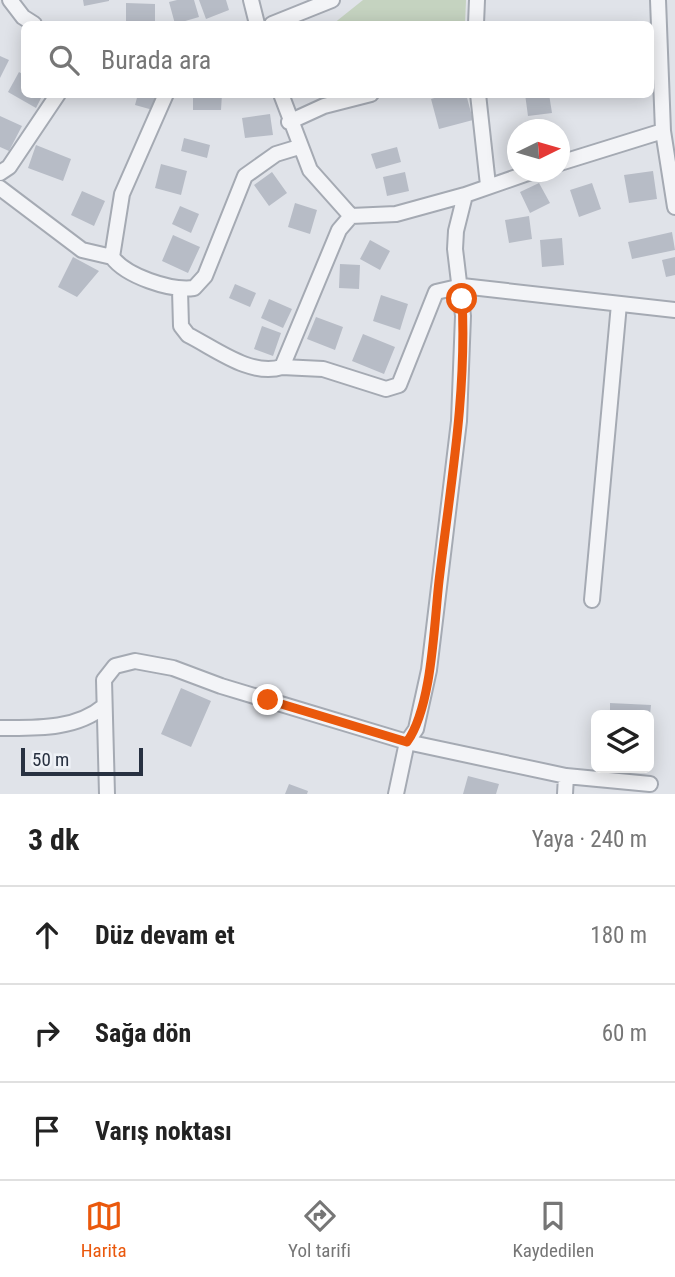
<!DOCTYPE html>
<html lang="tr">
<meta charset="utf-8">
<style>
:root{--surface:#fff;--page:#f6f6f6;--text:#222;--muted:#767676;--line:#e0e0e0;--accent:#ea580c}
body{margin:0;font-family:"Roboto Condensed",sans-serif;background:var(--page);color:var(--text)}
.controls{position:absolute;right:21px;bottom:21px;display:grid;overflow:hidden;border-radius:10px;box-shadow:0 4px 18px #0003}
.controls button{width:63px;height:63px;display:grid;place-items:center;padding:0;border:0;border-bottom:2px solid var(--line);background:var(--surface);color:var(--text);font:35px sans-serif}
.compass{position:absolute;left:507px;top:119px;width:63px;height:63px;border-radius:50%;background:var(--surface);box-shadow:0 4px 18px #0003;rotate:85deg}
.scale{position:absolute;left:21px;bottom:18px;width:122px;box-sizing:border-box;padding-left:7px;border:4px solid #283141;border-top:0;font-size:19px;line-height:24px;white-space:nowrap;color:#283141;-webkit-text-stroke:5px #eff2f7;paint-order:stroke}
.stop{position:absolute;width:21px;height:21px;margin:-16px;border:5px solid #ea580c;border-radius:50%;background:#fff}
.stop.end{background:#ea580c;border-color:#fff;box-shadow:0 2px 7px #0008}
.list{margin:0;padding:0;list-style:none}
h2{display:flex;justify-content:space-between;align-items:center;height:91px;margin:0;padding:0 28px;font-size:30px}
h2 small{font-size:23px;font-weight:400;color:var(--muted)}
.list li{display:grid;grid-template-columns:46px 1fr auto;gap:21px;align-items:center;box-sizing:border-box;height:98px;padding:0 28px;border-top:2px solid var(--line)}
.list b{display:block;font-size:26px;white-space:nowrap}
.list em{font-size:23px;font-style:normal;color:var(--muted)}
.icon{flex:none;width:38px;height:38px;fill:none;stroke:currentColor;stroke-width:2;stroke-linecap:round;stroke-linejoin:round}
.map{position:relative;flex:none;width:675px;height:794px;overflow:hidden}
.search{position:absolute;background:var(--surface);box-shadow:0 4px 18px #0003;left:21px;right:21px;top:21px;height:77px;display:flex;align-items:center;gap:18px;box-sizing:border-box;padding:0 24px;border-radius:10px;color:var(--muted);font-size:26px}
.sheet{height:385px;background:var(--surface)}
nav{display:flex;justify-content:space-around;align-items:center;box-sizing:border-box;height:98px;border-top:2px solid var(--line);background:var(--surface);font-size:19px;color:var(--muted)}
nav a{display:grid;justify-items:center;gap:4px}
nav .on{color:var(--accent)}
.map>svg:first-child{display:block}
.green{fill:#c5d3c0}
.building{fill:#b7bcc6}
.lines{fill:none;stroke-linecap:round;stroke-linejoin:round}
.street-casing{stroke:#a5aab3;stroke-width:18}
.street{stroke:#f3f4f7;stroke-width:14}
.route{stroke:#ea580c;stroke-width:9}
</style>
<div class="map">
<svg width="675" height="794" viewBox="0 0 675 794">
<rect width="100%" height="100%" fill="#e0e3e9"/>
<!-- green -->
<path class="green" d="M363 0H466L465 24H333Z"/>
<!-- building -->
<path class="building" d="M83 0H109V1L84 6Z
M177 0H194L199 17 175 24 169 2Z
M199 0H226L229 10 206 19Z
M126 3 155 4V24L126 23Z
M0 56 9 60 0 78Z
M19 72 24 75V94H43L36 108 8 92Z
M138 94H156L153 110 135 105Z
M193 94H222L221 110H193Z
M448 94H466L473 120 439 129 431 99Z
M525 94H549L552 113 528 116Z
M270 114 273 135 245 138 242 118Z
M0 116 22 126 9 151 0 147Z
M184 138 210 145 207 158 181 151Z
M36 145 71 159 63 181 28 168Z
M397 147 401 162 376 169 371 154Z
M161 164 187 171 181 195 155 188Z
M653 171 657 199 629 203 624 175Z
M272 172 287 193 269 206 254 185Z
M405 172 409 191 387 196 383 177Z
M539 183 550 203 530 213 520 192Z
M592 183 601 209 579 217 570 190Z
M82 191 105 201 94 226 71 215Z
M295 203 317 210 310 234 288 227Z
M180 206 199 214 191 233 172 224Z
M529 216 532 239 509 243 505 220Z
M672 232 675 250 632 259 628 242Z
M173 235 200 247 188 273 162 261Z
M562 238 564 265 542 267 540 240Z
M370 240 390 251 380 270 360 259Z
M73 257 99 271 77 297 58 287Z
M675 257V275L666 277 662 260Z
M340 264 360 265 359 289 339 288Z
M235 284 256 293 250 307 229 298Z
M381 295 408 304 400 330 373 321Z
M269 299 292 309 283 328 261 318Z
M316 317 343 327 335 350 307 339Z
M262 326 281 333 273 356 254 349Z
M363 334 395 347 384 374 352 361Z
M181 688 211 701 191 747 161 734Z
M610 703 651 705 650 715H610Z
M468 776 499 784 496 794H463Z
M289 784 308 791 307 794H285Z"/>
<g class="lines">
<!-- street casing -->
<g class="street-casing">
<path id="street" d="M10 0 23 17 34 24
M251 0 257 24
M658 0 663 131 675 207
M272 24 332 0
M476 24 477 0
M166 94 122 194 112 257C126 276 170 291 194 288L205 276 245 176 276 154 299 147
M281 94 310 170 351 216
M478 94 488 185
M289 122 324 106 371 94
M560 163 663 131
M531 172 465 195 396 214 351 216 339 230 282 367 323 369 386 389 399 385 436 292 462 286 675 310
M0 173 9 167 58 94
M0 188 82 250 112 257
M180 290 181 326 188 335C216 349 251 377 282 367
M592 600 619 304
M0 728C35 728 76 730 104 706
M107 794 104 680 115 666 135 661 173 668 221 686 407 742 566 776 650 784
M396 794 407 742 416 729 429 670 459 421 463 316 455 249 456 231 465 195
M565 794 566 776"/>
</g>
<!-- street -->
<use href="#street" class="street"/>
</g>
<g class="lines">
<!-- route -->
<path class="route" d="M268 700 407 742C432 707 434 625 439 581 450 488 467 394 462 299"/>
</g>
</svg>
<div class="controls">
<button><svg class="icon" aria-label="layers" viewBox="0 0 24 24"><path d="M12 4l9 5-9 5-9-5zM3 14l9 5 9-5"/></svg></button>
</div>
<svg class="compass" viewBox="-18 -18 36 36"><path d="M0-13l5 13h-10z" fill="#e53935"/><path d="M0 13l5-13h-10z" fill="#767676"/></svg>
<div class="scale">50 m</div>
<div class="stop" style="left:462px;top:299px"></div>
<div class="stop end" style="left:268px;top:700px"></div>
<div class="search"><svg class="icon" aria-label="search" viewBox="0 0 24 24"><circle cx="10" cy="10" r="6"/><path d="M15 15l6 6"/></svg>Burada ara</div>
</div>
<section class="sheet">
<h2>3 dk<small>Yaya · 240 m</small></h2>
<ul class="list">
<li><svg class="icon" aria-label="ahead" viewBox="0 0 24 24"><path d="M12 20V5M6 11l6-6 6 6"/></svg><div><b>Düz devam et</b></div><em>180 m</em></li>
<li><svg class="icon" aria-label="right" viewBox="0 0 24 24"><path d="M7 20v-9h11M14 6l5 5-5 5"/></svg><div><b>Sağa dön</b></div><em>60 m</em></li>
<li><svg class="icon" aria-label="arrive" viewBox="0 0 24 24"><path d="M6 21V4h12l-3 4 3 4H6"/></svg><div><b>Varış noktası</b></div></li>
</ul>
</section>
<nav>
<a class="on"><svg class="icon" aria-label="map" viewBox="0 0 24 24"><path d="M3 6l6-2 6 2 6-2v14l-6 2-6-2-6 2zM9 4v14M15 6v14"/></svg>Harita</a>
<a><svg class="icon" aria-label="directions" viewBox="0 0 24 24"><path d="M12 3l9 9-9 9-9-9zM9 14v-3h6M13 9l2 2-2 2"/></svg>Yol tarifi</a>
<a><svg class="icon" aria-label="saved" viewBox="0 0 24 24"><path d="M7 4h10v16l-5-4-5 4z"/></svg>Kaydedilen</a>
</nav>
